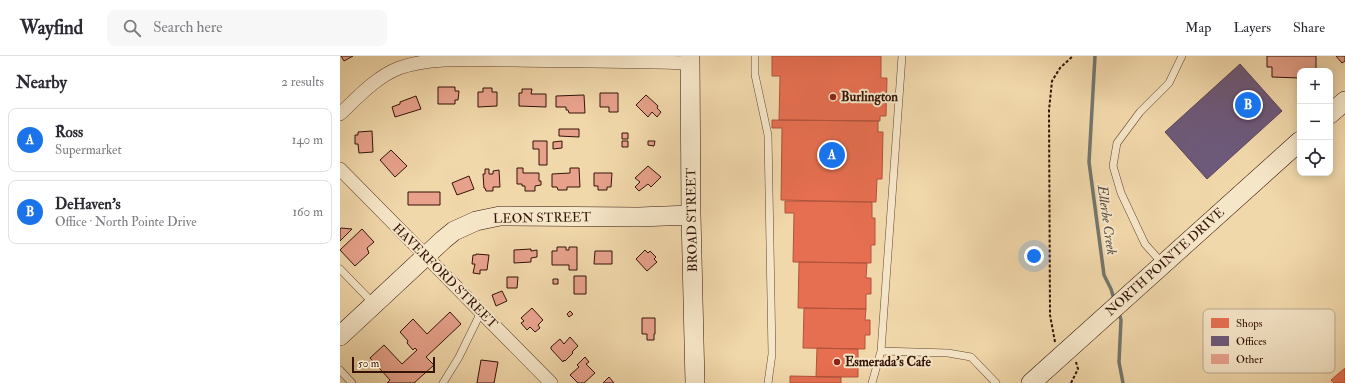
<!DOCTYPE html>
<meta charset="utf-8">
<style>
:root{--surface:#fff;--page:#f7f7f7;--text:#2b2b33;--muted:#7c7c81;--line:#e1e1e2;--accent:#1a73e8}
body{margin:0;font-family:"IM FELL Double Pica",serif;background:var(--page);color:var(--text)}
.controls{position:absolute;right:12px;top:12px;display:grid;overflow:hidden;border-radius:8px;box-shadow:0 2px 10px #0003}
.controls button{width:36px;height:36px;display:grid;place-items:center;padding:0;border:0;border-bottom:1px solid var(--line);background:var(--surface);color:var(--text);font:20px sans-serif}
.scale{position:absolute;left:12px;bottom:10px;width:83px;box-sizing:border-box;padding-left:4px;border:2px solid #331307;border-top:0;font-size:11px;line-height:14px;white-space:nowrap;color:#331307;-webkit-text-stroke:3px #f6e6c8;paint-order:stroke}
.you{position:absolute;left:694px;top:200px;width:14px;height:14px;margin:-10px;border:3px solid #fff;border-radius:50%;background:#1a73e8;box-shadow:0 0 0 6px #1a73e833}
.badge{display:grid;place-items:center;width:26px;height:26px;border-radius:50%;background:var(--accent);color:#fff;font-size:13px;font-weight:700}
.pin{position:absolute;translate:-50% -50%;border:2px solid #fff;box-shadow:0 1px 4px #0006}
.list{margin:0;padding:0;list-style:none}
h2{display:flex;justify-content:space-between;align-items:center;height:52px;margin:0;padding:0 16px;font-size:17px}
h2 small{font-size:13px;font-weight:400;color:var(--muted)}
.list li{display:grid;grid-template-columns:26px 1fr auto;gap:12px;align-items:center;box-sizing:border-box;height:64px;margin:0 8px 8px;padding:0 8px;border:1px solid var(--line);border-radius:8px}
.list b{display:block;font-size:15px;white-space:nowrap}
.list p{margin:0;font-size:13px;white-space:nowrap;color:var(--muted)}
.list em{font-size:13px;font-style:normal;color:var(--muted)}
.icon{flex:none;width:22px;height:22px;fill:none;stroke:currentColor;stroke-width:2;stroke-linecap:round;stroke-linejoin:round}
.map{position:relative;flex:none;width:1005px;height:327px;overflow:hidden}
header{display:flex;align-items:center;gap:24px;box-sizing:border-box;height:56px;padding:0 20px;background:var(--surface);border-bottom:1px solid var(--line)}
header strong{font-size:19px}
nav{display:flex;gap:22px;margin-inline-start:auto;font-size:14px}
.search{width:280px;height:36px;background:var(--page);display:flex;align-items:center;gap:10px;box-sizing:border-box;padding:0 14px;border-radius:8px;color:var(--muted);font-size:15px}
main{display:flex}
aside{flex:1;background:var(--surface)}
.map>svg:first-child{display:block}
.shops{fill:#e76f51;stroke:#b1533b}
.offices{fill:#6d597a;stroke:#5c4458}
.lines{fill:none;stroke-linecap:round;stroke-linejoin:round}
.stream{stroke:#72766d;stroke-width:3.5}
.building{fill:#e8a28c;stroke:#331307}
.lane-casing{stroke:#624430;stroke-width:8}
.street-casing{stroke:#624430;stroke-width:14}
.secondary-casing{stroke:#331307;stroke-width:20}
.path{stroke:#331307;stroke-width:2;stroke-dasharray:3 2;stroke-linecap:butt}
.lane{stroke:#f6e6c8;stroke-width:7}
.street{stroke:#f6e6c8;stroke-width:13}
.secondary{stroke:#f6e6c8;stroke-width:19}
.poi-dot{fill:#8f2418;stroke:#f6e6c8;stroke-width:1.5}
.labels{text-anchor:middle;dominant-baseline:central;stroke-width:4;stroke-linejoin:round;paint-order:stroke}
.poi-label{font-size:13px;font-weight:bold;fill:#331307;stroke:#f6e6c8;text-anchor:start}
.street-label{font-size:13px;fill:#331307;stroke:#f6e6c8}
.water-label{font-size:14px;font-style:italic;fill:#584d42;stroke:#f6e6c8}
.key{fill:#f6e6c8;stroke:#bca78e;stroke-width:1}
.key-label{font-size:11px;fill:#331307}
</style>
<header>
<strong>Wayfind</strong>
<div class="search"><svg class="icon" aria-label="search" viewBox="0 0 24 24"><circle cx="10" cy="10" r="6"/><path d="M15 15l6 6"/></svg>Search here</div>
<nav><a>Map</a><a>Layers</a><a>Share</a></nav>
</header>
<main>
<aside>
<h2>Nearby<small>2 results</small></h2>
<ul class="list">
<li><span class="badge">A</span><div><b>Ross</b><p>Supermarket</p></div><em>140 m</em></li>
<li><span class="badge">B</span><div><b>DeHaven's</b><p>Office · North Pointe Drive</p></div><em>160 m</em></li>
</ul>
</aside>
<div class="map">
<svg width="1005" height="327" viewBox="0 0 1005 327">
<rect width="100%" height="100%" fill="#f1d8ab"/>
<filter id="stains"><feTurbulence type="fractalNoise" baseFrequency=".005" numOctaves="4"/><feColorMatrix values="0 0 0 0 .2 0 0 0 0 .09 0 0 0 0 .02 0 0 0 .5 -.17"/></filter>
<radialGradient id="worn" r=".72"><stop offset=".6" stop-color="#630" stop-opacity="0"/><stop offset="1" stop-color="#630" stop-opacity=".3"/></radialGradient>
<!-- shops -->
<path class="shops" d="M432 0H541V22H547L546 60H540V65L439 64 440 20H432Z
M432 64 538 65V76H543L542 123H537L536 146 441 144 442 72H432Z
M445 145 532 146V162H535V189H531V207L453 206 454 157H445Z
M459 206 527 207 526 222H531V238H526V253L458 252Z
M464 252 526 253 525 264H530V279H525V293L463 292Z
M477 292 518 293V321H476Z
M1005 312V327H994L991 324Z
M450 320 501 321V327H450Z"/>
<!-- offices -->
<path class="offices" d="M900 8 942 55 867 123 825 76Z"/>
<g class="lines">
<!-- stream -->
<path class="stream" d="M755 0 749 106 764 219 771 233 774 243
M779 257 781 264 779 306 783 327"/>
</g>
<!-- building -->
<path class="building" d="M1 0H13L4 5Z
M927 0H976V15H960V22L932 21V11H927Z
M996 0H1005V5L1002 7Z
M98 31H115V35H119L118 44H115V48H98Z
M143 32H152V36H157V50L138 51V36H143Z
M182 33H192L191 38H206V51L179 50V37H182Z
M260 37H278V56H269V51H260Z
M244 39 245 57H229L228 54H226V51H216V40Z
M306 39 318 50 317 52 321 56 317 61 312 56 308 61 296 49Z
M76 40 81 53 55 61 52 51 60 48V46Z
M219 73H239V81L219 80Z
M32 75 33 96 19 97 18 88H15V79H18V76Z
M282 77H288V83H282Z
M193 85H207V109H199V93H193Z
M222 85V92L213 93V86Z
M282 85H288V91H282Z
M308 85H315L314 90 308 89Z
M51 94 67 110 55 121 40 104Z
M308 110 321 121 311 131 308 128 299 135 295 131 300 126 295 122Z
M177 112H183V117H199V125H201V129L195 130V135H185V130H182V128H177Z
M230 112H239L240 131H227V134H218L217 131H212V118L230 117Z
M145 113H149V118H153V115L159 114 160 131H153V135H146L145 132H144L143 118H145Z
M254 117H272L271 131H267V134H258V130H254Z
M129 120 134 133 117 139 112 127Z
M68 136H100V149H68Z
M1 172 12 173 0 185V173Z
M22 173 34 186 27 192 29 197 15 210 0 194Z
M217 191H226V194H229V191H237V214H229V209H212V195H217Z
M191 193V195L197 194V201L191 202V206L174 207V194Z
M305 194 308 197 310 195 316 201 314 203 317 206 307 215 296 203Z
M255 195H272V208H254Z
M136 198 149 199 147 214H140V218L133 217 135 208H132L133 199H136Z
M234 220H246V238H234Z
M167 221H178L177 232H167Z
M213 223H218V228H213Z
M162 235 167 245 156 250 152 239Z
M192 252 203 264 198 269 200 272 195 276 190 271 187 274 181 267 184 265 181 262Z
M230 255 233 258 229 261 227 258Z
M110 256 121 268 86 301 94 309 74 327H47L50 324 30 302 44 289 62 308 77 294 75 292 73 294 67 287 68 285 60 276 73 263 87 278Z
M302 262H315V278H314V284H307V278H302Z
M230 281 238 290 232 296 233 297 225 305 224 304 223 306 211 293V291L220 283 224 288Z
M245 301 249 306 246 308 255 317 244 327H238L230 319 239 311 237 309Z
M141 304 158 306 154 327H137Z
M269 321 274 327H263Z"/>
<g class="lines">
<!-- lane casing -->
<g class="lane-casing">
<path id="lane" d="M415 0V19L428 79 432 298 428 327
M823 208 805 188 781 137 773 110 777 87 800 56 829 27 842 0
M0 213 33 247
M541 295 608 297 631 301 656 327
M0 314 12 327
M103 327 119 301 141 256
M532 327 541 295 562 0"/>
</g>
<!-- street casing -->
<g class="street-casing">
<path id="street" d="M0 58C18 41 36 21 59 12 92 0 139 4 174 4 233 5 291 5 350 7
M0 113 211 327"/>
</g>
<!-- secondary casing -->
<g class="secondary-casing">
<path id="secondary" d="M350 0 351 159 355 327
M990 58 1005 45
M0 280 103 184 114 175 136 165 160 160 299 161 351 159
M691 327 960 85"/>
</g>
<!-- path -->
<path class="path" d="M715 286 710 259 709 54 712 25 720 12 733 0
M731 327 738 313 736 306"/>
<!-- lane -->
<use href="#lane" class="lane"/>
<!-- street -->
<use href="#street" class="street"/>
<!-- secondary -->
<use href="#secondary" class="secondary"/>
</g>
<!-- markers -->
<g class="poi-dot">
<circle cx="493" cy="41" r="4"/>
<circle cx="497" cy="306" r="4"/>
</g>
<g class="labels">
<!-- poi labels -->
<g class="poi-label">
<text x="501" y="41">Burlington</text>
<text x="505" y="306">Esmerada's Cafe</text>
</g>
<!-- street labels -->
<g class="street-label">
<text transform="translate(202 162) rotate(-1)">LEON STREET</text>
<text transform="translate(352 164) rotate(-91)">BROAD STREET</text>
<text transform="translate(825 206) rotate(-42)">NORTH POINTE DRIVE</text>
<text transform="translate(105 220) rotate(45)">HAVERFORD STREET</text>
</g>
<!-- water labels -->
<g class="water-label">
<text transform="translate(767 164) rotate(82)">Ellerbe Creek</text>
</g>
</g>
<!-- legend -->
<rect x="863" y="253" width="132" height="64" rx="6" class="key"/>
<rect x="871" y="262" width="18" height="10" fill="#e76f51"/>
<rect x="871" y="280" width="18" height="10" fill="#6d597a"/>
<rect x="871" y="298" width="18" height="10" fill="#e8a28c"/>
<g class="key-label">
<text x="896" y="271">Shops</text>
<text x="896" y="289">Offices</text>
<text x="896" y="307">Other</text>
</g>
<rect width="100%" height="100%" filter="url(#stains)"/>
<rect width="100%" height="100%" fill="url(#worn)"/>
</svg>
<div class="controls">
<button>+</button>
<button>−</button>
<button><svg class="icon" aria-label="locate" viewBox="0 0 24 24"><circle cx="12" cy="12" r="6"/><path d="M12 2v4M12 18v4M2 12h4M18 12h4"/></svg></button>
</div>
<div class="scale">50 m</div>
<div class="you"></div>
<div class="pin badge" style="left:492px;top:99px">A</div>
<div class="pin badge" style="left:908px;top:49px">B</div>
</div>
</main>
